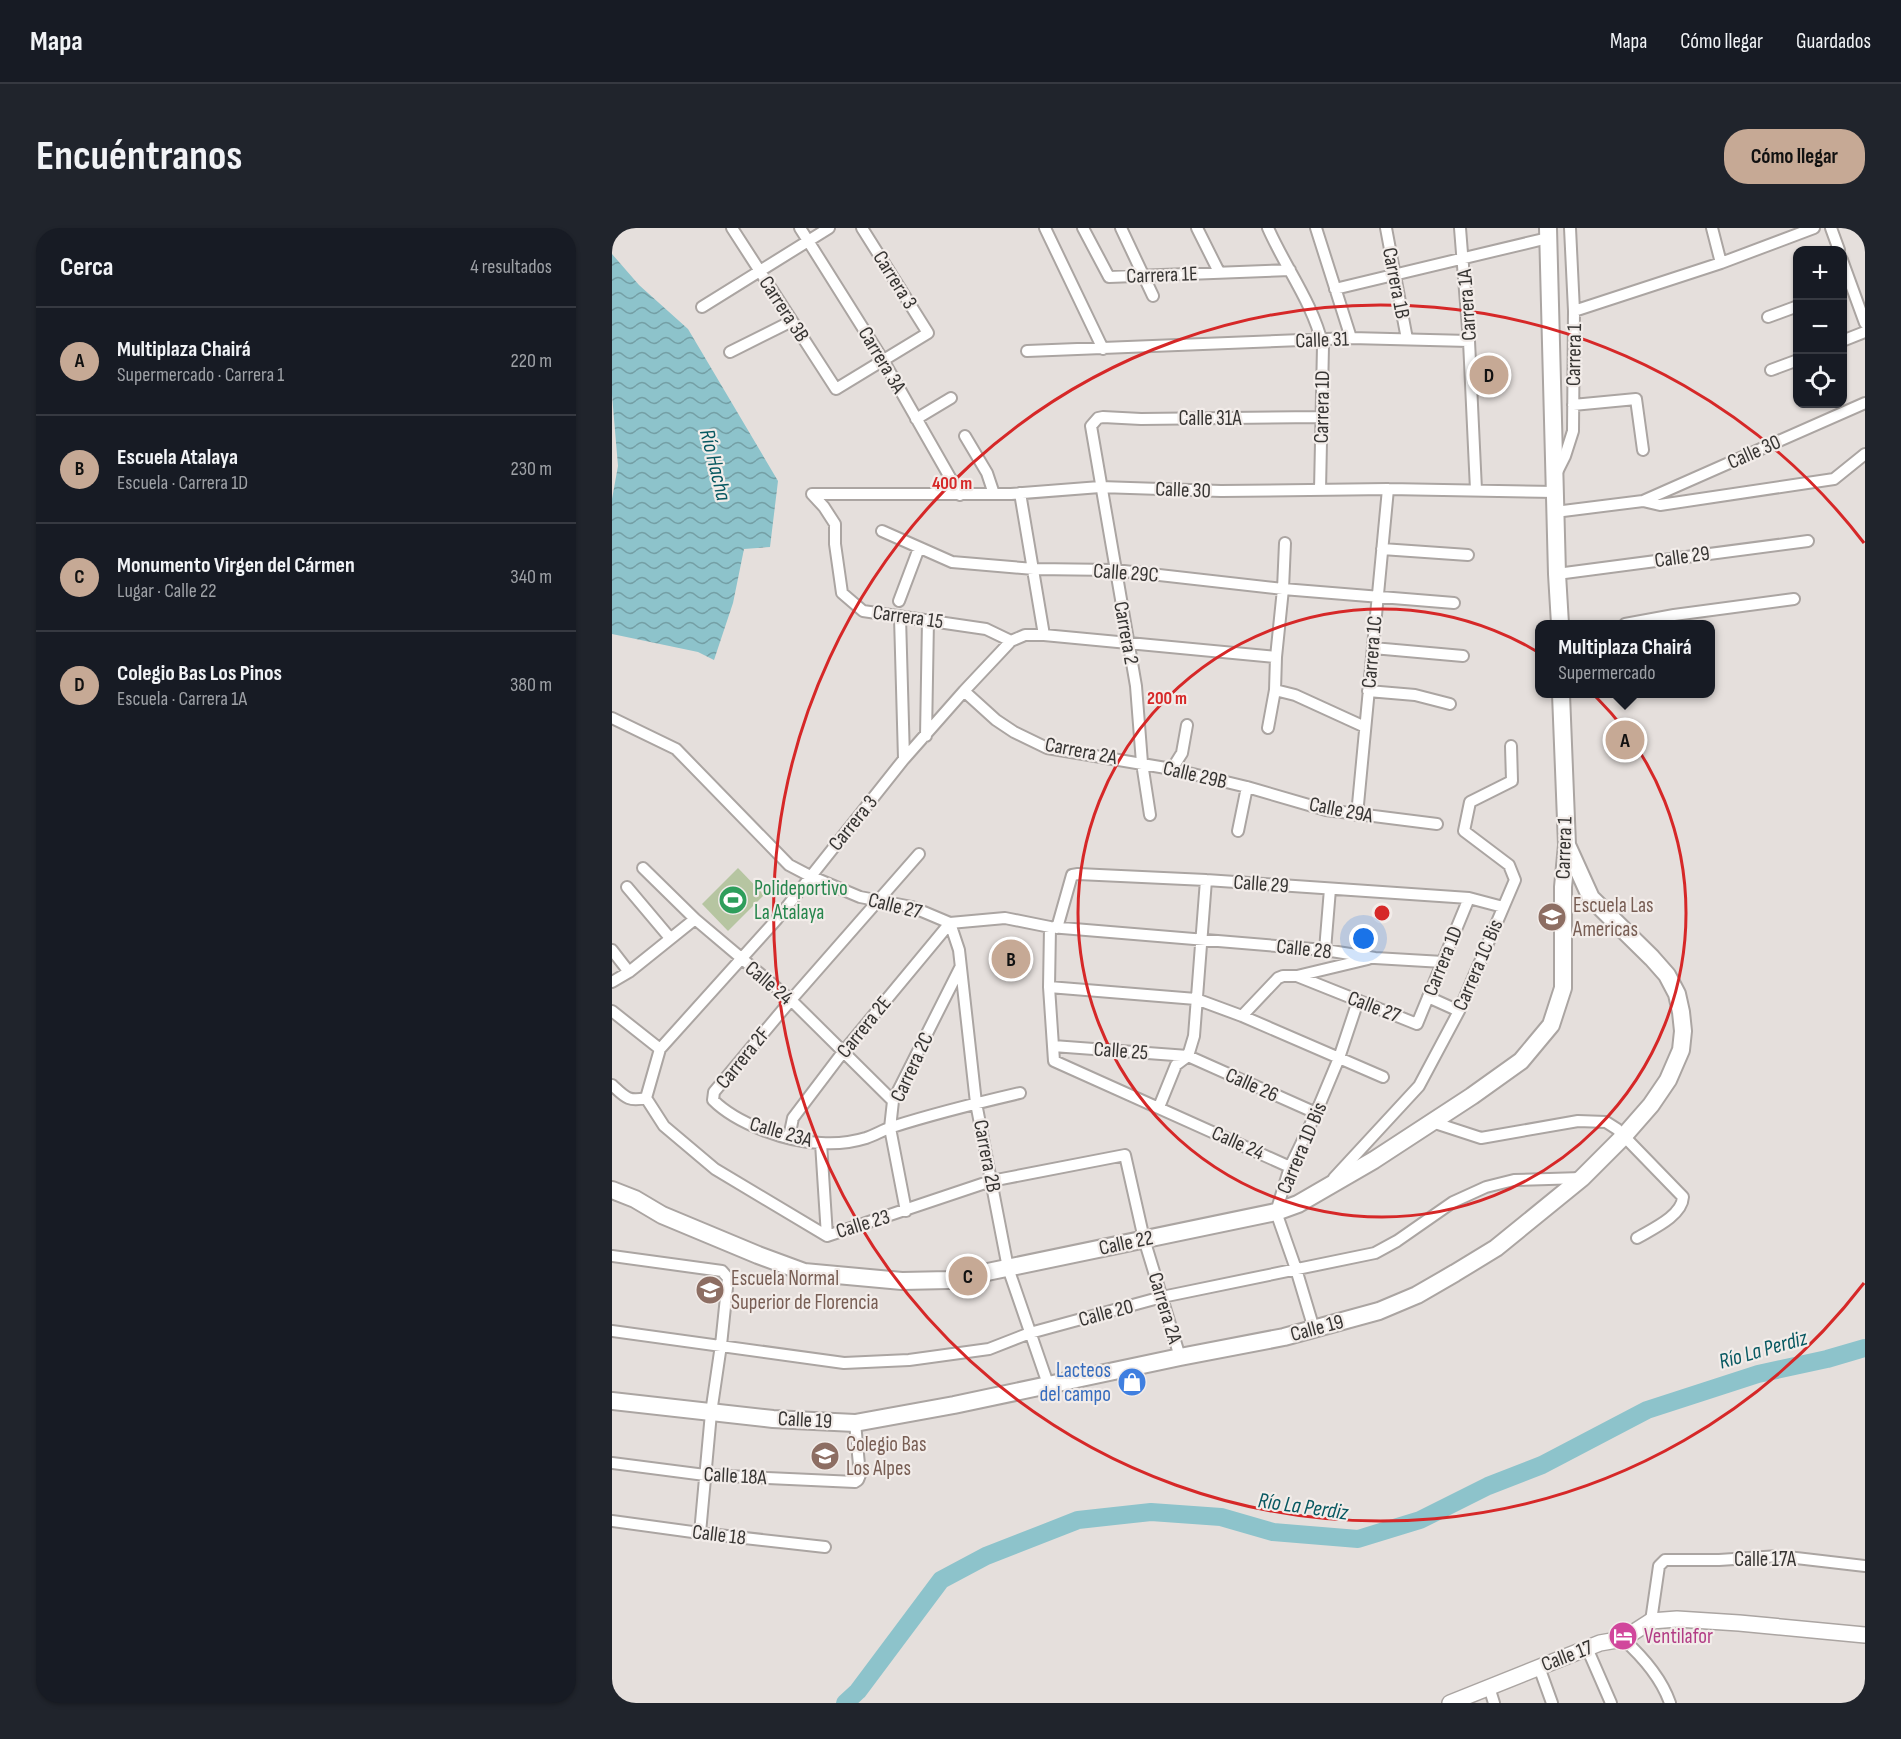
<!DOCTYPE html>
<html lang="es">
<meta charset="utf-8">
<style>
:root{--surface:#171b24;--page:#20242c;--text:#f1f3f6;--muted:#9ea1a6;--line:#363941;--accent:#c6a995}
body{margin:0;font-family:"Sofia Sans Condensed",sans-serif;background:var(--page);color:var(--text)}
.controls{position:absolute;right:18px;top:18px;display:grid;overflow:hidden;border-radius:12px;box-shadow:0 2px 4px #0004}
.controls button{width:54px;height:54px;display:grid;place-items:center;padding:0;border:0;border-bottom:2px solid var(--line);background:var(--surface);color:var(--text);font:30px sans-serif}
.you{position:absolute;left:752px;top:711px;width:21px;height:21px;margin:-15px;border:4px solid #fff;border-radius:50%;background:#1a73e8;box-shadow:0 0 0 9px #1a73e833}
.badge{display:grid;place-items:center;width:39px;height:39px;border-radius:50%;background:var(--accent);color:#111;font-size:20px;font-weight:700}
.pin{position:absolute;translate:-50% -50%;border:3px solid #fff;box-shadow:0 2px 6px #0006}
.popup{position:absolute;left:923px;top:392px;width:180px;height:78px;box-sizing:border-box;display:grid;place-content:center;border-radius:12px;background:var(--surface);filter:drop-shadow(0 2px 4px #0005);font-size:20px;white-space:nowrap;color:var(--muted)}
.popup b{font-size:22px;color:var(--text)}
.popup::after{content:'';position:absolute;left:50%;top:100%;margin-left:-12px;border:12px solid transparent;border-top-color:var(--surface)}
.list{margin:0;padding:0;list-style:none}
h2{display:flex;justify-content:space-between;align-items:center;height:78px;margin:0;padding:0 24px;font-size:26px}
h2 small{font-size:20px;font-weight:400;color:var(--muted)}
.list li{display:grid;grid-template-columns:39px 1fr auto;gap:18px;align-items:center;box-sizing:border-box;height:108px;padding:0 24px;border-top:2px solid var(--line)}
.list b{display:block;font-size:22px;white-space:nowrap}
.list p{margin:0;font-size:20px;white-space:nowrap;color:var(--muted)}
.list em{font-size:20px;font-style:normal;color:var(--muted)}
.icon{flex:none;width:33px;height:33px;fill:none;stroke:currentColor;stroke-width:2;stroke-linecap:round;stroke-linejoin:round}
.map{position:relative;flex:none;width:1253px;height:1475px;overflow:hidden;border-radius:24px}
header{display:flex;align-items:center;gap:36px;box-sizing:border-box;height:84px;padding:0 30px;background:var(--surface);border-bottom:2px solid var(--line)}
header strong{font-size:28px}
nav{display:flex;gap:33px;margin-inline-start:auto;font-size:21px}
.intro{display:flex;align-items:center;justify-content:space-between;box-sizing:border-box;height:144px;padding:0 36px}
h1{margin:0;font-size:42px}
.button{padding:15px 27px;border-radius:24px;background:var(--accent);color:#111;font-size:21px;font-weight:700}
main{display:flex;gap:36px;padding:0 36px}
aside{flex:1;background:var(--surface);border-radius:24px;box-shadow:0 2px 4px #0004}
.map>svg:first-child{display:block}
.green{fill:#b6c5a1}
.water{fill:url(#water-waves)}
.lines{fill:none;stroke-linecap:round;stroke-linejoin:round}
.river{stroke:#8dc3cb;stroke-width:18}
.street-casing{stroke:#aba5a2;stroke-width:14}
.secondary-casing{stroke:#aba5a2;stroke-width:18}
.primary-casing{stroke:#aba5a2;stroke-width:20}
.street{stroke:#fff;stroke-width:10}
.secondary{stroke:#fff;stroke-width:15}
.primary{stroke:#fff;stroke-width:16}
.ring{fill:none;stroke:#d62828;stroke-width:3}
.labels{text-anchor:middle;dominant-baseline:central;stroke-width:4.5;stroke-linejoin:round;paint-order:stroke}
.street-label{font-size:21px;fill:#373533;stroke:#f2ece9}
.leisure-label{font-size:21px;fill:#27864d;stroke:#f2ece9;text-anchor:start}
.education-label{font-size:21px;fill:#785e54;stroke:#f2ece9;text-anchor:start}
.shop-label{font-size:21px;fill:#366cbe;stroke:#f2ece9;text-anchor:end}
.hotel-label{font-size:21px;fill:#b23c85;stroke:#f2ece9;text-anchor:start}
.water-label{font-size:22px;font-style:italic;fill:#075861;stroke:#f2ece9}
.centre{fill:#d62828;stroke:#f2ece9;stroke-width:3}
.ring-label{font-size:18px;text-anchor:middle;font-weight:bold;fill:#d62828;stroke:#f2ece9;stroke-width:4.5;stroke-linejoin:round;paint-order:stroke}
</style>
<header>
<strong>Mapa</strong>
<nav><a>Mapa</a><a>Cómo llegar</a><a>Guardados</a></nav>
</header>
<div class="intro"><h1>Encuéntranos</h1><a class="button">Cómo llegar</a></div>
<main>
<aside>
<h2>Cerca<small>4 resultados</small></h2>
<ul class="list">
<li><span class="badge">A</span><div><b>Multiplaza Chairá</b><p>Supermercado · Carrera 1</p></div><em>220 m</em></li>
<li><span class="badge">B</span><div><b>Escuela Atalaya</b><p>Escuela · Carrera 1D</p></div><em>230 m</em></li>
<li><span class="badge">C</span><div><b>Monumento Virgen del Cármen</b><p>Lugar · Calle 22</p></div><em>340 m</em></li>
<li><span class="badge">D</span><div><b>Colegio Bas Los Pinos</b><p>Escuela · Carrera 1A</p></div><em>380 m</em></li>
</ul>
</aside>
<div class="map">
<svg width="1253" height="1475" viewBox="0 0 1253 1475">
<defs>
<pattern id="water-waves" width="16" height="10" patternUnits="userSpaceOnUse" patternTransform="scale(1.5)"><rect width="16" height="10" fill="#8dc3cb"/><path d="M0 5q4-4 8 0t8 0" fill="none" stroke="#749fa5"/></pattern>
</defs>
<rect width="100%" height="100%" fill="#e5dfdc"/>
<!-- green -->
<path class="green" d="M126 640 152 667 116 703 90 676Z"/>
<!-- water -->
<path class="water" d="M0 26 27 57 76 101 166 253 158 319 132 321 121 375 102 432 86 424 0 406V271L6 238 0 167Z"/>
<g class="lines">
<!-- river -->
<path class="river" d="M233 1475 246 1463 329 1352 374 1328 466 1292 539 1284 609 1289 661 1304 746 1311 808 1292 876 1258 930 1237 1035 1182 1146 1146 1215 1131 1253 1120"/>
<!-- street casing -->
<g class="street-casing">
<path id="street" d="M120 0 224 161 316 105 250 0
M188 0 271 132 348 267
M433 0 491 121
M471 0 497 49 678 42
M509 0 541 68
M585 0 607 44
M656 0C674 41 700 73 711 118L708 262
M704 0 739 110
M774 0 795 111
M848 0 857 113 864 262
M1100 0 1109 35
M1219 0 1227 22
M1230 32 1253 95
M723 61 936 10
M90 79 217 0
M962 83 1109 35 1202 0
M1156 89 1186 78
M1230 113 1253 104
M415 123 739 110 857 113
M118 124 180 93
M1159 142 1186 132
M961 177 1024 171 1031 222
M304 191 339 170
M353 208 375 245 382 266
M945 244 953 228 961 203 962 83 958 0
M408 265 432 407
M200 266H399L488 259 609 263 776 261 943 264
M200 266 212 279 223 296V316L230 365 251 383 374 401 399 413
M1031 273 1253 175
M943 284 1031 273 1048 277 1222 251 1253 226
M270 303 340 334 422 341 503 342 671 361 842 375
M770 321 856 327
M945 346 1196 313
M287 373 307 320
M288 389 292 531
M1013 396 1062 387 1182 371
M761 420 851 428
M663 462 683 467 753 499
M352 463 384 492 402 504 435 520 560 541 635 559 714 582 825 596
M756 463 803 467 838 476
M0 490 64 521 177 637 198 648 248 669 300 679 338 695 393 690 438 699 713 722 763 730 831 734
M656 500 663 462 664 429 671 361 673 315
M314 508 316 392
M560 541 570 525 575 497
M538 587 530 535 524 458 479 198 486 190 491 189 529 191 709 189
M745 587 776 261
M626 603 635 559
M307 626 179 772 102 864 101 872C125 896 175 914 209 915 223 916 241 914 254 910 263 907 271 902 280 899 321 886 365 875 408 865
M31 640 83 691 179 772 281 873
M15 659 58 710
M338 695 347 722 364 875 396 1040 436 1156
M438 699 437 759 442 833 678 939
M445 700 460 647 466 646 594 652 857 670 891 679
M0 722 17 744
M713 722 718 661
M685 748 805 796 857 670
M0 754 17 744 83 691
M437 759 584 771 630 788 771 849
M816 769 847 783
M0 783 48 821
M630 788 666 750 671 748H685L756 731
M441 818 576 828 704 885
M0 857C13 869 16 874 34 870
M34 870 48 821 165 691 292 531 352 463 399 413 413 407H432L664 429
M34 870 52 898 103 941 215 1008 379 953 513 927 532 1011 568 1129
M547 879 564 837 576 828 582 808 594 652
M820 894 869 910 966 893 994 894 1005 901 1071 969C1070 988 1040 1001 1025 1010
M177 909 181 890 231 824 338 695
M209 915 215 1008
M722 950 807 858 847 783 903 652 897 637 852 603 858 574 900 553 899 518
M294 983 278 900 281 873 348 740
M0 1028 110 1043 116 1050 109 1117 99 1185 88 1305
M702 1101 684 1041 664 984 678 939 704 885 727 830 746 773
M0 1103 232 1135 297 1132 377 1121 418 1105 550 1069 763 1025 785 1013 841 974 874 959 902 952 970 950
M0 1235 93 1247 243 1254 246 1252 248 1247 243 1195
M0 1293 88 1305 213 1319
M1039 1393 1047 1338 1053 1332H1107L1167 1328 1253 1338
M1011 1411C1031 1429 1049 1449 1058 1475
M975 1420 999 1475
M927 1439 940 1475
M877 1459 882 1475"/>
</g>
<!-- secondary casing -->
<g class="secondary-casing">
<path id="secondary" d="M838 1475 988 1415 1011 1411 1039 1393 1065 1391 1127 1395 1253 1407"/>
</g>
<!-- primary casing -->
<g class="primary-casing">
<path id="primary" d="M936 0 945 346 948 396
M0 962 23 971 50 987 146 1027 192 1044 290 1053 337 1052 664 984 686 976 762 932 860 868 909 833 939 797 951 760V659L955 617 949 466
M0 1173 161 1191 243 1195 342 1177 568 1129 672 1109 767 1083 805 1067 843 1045 884 1020 970 950 1011 909 1039 877 1056 852 1069 822 1071 803 1069 784 1065 766 1055 747 1040 730 979 670 955 617"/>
</g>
<!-- street -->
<use href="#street" class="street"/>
<!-- secondary -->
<use href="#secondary" class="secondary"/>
<!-- primary -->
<use href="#primary" class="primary"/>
</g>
<!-- distance rings -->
<g class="ring">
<circle cx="770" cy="685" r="304"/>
<path d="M1252 1055A608 608 0 1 1 1252 315"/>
</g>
<!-- icons -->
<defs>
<g id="stadium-disc" transform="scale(1.5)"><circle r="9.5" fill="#2e9e5b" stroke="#f2ece9"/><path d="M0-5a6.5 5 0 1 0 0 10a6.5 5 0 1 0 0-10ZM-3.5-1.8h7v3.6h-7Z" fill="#fff"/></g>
<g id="school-disc" transform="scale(1.5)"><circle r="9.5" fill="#8d6e63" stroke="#f2ece9"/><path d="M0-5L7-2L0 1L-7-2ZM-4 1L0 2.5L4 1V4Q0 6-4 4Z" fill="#fff"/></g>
<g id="shop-disc" transform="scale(1.5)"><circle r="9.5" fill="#3f7fe0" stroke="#f2ece9"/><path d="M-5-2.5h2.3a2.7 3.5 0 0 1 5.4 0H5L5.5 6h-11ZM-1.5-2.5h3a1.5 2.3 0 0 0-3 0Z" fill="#fff"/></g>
<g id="hotel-disc" transform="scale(1.5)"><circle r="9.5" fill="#d1479c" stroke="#f2ece9"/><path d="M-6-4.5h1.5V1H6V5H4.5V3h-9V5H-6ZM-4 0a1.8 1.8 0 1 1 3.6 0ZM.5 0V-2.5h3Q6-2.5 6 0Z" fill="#fff"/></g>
</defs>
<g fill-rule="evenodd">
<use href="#stadium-disc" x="121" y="672"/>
<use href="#school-disc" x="940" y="689"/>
<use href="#school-disc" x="98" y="1062"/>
<use href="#shop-disc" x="520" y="1154"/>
<use href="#school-disc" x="213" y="1228"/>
<use href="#hotel-disc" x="1011" y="1408"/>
</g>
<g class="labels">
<!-- street labels -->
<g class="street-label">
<text transform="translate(550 47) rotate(-2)">Carrera 1E</text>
<text transform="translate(283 52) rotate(58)">Carrera 3</text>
<text transform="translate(784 55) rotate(79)">Carrera 1B</text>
<text transform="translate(855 77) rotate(-94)">Carrera 1A</text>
<text transform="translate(172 81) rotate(57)">Carrera 3B</text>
<text transform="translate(710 112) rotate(-2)">Calle 31</text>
<text transform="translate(962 127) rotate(-89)">Carrera 1</text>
<text transform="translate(270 132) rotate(59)">Carrera 3A</text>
<text transform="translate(710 179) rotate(-89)">Carrera 1D</text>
<text x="598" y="190">Calle 31A</text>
<text transform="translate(1142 224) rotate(-24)">Calle 30</text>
<text transform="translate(571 262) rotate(2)">Calle 30</text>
<text transform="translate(1070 329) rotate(-8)">Calle 29</text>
<text transform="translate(514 345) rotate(4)">Calle 29C</text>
<text transform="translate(296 389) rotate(8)">Carrera 15</text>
<text transform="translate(514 405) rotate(80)">Carrera 2</text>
<text transform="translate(760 424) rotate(-85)">Carrera 1C</text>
<text transform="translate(469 523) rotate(11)">Carrera 2A</text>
<text transform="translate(583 547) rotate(13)">Calle 29B</text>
<text transform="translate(729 582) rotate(11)">Calle 29A</text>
<text transform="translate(241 595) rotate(-51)">Carrera 3</text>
<text transform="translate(952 620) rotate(-88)">Carrera 1</text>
<text transform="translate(649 656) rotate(4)">Calle 29</text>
<text transform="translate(283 678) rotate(14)">Calle 27</text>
<text transform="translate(692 721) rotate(6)">Calle 28</text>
<text transform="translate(831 733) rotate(-68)">Carrera 1D</text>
<text transform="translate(866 737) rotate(-67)">Carrera 1C Bis</text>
<text transform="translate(157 755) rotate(40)">Calle 24</text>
<text transform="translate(762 779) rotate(21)">Calle 27</text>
<text transform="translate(252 799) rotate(-51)">Carrera 2E</text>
<text transform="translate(509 823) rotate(4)">Calle 25</text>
<text transform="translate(131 830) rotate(-51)">Carrera 2F</text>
<text transform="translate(300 839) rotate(-65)">Carrera 2C</text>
<text transform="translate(640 857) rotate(24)">Calle 26</text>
<text transform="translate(169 904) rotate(16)">Calle 23A</text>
<text transform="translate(626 915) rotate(24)">Calle 24</text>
<text transform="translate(690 920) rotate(-67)">Carrera 1D Bis</text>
<text transform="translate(375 928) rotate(79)">Carrera 2B</text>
<text transform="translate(251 996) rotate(-17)">Calle 23</text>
<text transform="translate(514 1015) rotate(-12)">Calle 22</text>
<text transform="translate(553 1080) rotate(73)">Carrera 2A</text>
<text transform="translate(494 1085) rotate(-15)">Calle 20</text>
<text transform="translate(705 1100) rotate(-15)">Calle 19</text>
<text transform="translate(193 1192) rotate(3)">Calle 19</text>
<text transform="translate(123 1248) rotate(3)">Calle 18A</text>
<text transform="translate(107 1307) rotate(7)">Calle 18</text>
<text x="1153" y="1331">Calle 17A</text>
<text transform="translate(955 1428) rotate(-21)">Calle 17</text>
</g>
<!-- leisure labels -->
<g class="leisure-label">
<text x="142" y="660">Polideportivo<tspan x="142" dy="24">La Atalaya</tspan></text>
</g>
<!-- education labels -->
<g class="education-label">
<text x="961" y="677">Escuela Las<tspan x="961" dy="24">Americas</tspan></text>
<text x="119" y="1050">Escuela Normal<tspan x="119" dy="24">Superior de Florencia</tspan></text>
<text x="234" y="1216">Colegio Bas<tspan x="234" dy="24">Los Alpes</tspan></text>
</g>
<!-- shop labels -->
<g class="shop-label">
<text x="499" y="1142">Lacteos<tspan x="499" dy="24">del campo</tspan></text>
</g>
<!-- hotel labels -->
<g class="hotel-label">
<text x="1032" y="1408">Ventilafor</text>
</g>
<!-- water labels -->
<g class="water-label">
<text transform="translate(103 237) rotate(76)">Río Hacha</text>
<text transform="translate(1151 1122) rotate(-16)">Río La Perdiz</text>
<text transform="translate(691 1279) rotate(8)">Río La Perdiz</text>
</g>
</g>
<circle cx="770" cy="685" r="9" class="centre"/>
<g class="ring-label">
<text x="340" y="261">400 m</text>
<text x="555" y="476">200 m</text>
</g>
</svg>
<div class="controls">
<button>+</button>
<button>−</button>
<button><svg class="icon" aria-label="locate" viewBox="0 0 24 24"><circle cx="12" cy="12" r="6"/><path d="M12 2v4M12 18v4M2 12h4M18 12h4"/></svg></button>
</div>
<div class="you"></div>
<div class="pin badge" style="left:1013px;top:512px">A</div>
<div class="popup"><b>Multiplaza Chairá</b>Supermercado</div>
<div class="pin badge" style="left:399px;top:731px">B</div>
<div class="pin badge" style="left:356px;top:1048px">C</div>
<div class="pin badge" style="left:877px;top:147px">D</div>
</div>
</main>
